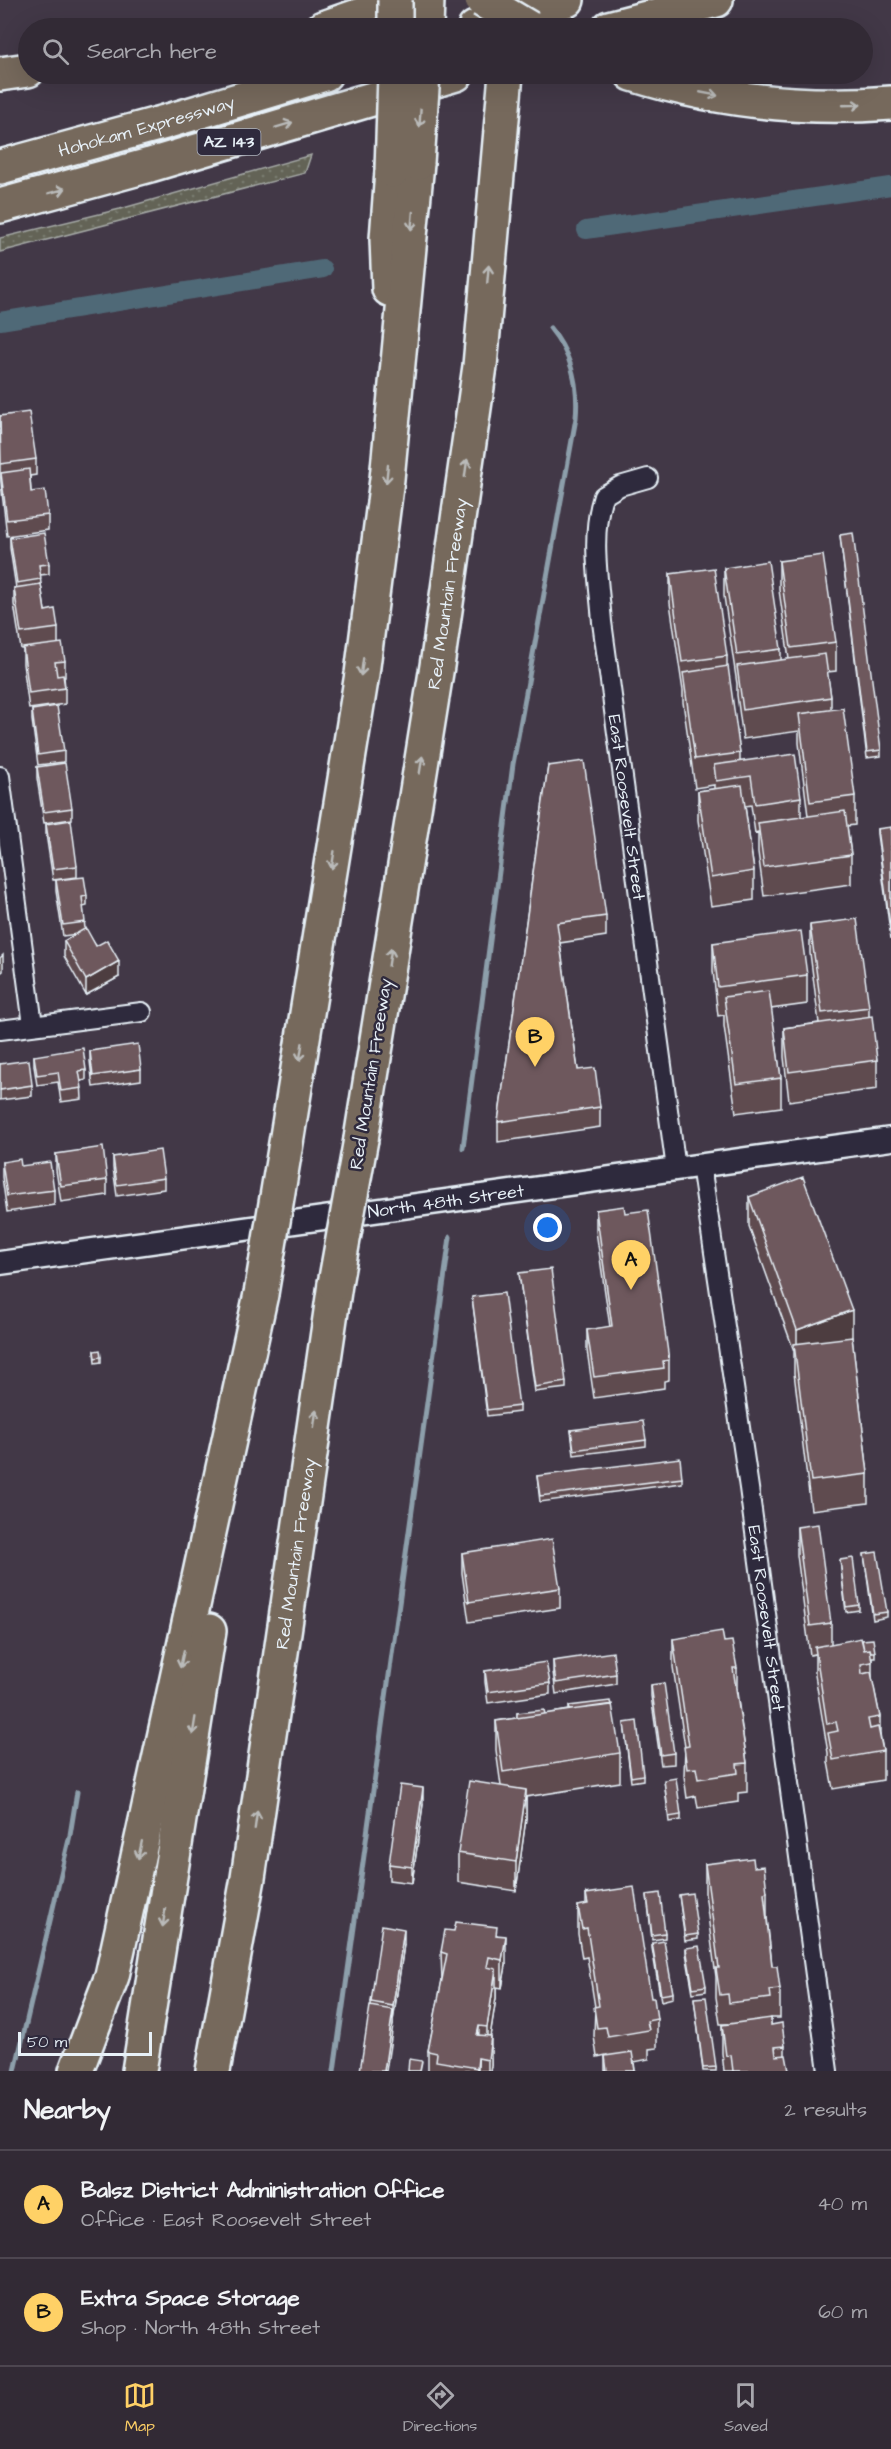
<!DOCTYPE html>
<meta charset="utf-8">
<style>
:root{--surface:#322a35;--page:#3d3641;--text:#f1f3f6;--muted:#a8a7ad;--line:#4d4650;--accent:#ffd166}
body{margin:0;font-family:"Architects Daughter",sans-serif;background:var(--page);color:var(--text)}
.scale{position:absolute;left:18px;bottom:15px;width:134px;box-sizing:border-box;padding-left:6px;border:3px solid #e8f1f8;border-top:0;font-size:16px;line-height:21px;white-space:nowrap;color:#e8f1f8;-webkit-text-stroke:4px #2f2a3d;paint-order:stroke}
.you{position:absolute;left:548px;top:1228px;width:21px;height:21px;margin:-15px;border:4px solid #fff;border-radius:50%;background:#1a73e8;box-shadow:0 0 0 9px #1a73e833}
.badge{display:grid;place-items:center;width:39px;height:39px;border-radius:50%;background:var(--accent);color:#111;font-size:20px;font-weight:700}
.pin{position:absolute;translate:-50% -50px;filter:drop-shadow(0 2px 3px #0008)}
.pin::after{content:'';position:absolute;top:32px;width:21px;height:18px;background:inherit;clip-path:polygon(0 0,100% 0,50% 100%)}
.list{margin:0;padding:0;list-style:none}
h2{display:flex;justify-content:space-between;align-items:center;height:78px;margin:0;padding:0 24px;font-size:26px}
h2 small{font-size:20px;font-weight:400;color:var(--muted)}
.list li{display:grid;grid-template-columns:39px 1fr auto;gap:18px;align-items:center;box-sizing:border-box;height:108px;padding:0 24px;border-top:2px solid var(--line)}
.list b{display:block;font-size:22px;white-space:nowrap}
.list p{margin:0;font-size:20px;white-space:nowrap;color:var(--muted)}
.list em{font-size:20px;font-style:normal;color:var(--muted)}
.icon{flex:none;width:33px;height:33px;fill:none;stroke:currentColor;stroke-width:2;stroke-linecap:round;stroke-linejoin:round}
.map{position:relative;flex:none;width:891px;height:2071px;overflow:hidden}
.search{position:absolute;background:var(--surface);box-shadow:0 6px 24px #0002;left:18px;right:18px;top:18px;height:66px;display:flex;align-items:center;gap:15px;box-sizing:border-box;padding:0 21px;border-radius:33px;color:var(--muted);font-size:22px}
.sheet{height:294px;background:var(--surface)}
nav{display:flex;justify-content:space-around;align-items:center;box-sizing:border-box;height:84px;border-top:2px solid var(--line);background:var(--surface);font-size:16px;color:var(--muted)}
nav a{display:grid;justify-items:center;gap:3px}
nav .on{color:var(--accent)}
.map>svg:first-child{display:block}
.grass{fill:url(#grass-dots);stroke:#a6aaa7;stroke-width:1.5}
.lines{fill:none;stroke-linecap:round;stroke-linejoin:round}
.stream{stroke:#8d9fab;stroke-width:5}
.canal{stroke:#506977;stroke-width:18}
.minor-casing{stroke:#e8f1f8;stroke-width:22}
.tertiary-casing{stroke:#e8f1f8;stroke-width:27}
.motorway-casing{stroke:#e8f1f8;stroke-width:38}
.minor{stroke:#2f2a3d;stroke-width:18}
.tertiary{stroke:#2f2a3d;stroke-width:22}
.motorway{stroke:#76695c;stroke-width:33}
.motorway-bridge-casing{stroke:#e8f1f8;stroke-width:38;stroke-linecap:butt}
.motorway-bridge{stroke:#76695c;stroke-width:33}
.wall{fill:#5f4c50;stroke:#e8f1f8;stroke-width:1.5}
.shaded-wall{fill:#4d3e41;stroke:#e8f1f8;stroke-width:1.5}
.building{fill:#6e585d;stroke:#e8f1f8;stroke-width:1.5}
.oneway{stroke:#babbba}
.labels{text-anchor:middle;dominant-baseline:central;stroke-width:5;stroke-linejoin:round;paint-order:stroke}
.shield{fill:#2f2a3d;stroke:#b0b5c0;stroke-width:1.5}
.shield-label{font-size:16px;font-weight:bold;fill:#e8f1f8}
.street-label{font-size:18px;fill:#e8f1f8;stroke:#2f2a3d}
</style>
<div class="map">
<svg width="891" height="2071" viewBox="0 0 891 2071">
<defs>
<pattern id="grass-dots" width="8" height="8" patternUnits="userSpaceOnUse" patternTransform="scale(1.5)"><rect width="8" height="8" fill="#636456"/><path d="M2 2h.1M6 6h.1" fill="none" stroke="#797b6f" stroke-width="1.8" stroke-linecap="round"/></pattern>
</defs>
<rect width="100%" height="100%" fill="#423847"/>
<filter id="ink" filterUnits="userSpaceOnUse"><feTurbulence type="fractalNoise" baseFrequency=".0167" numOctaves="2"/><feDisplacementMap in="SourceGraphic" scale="12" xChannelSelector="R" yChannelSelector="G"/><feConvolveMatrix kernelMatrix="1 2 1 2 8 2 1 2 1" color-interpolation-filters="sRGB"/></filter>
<g filter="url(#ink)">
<!-- grass -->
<path class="grass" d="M311 155 305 173 0 252V238L120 209Z"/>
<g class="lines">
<!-- stream -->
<path class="stream" d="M463 1148 513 764 576 418C579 384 572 355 550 328
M15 2071 70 1835 77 1792
M334 2071 450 1237"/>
<!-- canal -->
<path class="canal" d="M586 230 891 186
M0 321 323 269"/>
<!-- minor casing -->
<g class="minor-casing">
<g id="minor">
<path id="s1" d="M648 478 620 486 603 496C590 536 599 581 602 622L676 1169"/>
<path d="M0 776 33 1025"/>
<path d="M0 1030 142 1012"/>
<path id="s2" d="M701 1165 749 1488 828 2071"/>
</g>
</g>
<!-- tertiary casing -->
<g class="tertiary-casing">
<g id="tertiary">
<path id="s3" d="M0 1263 891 1139"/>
</g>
</g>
<!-- motorway casing -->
<g class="motorway-casing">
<g id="motorway">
<path d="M323 28 404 0"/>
<path d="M426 28 427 0"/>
<path d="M475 28 567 0"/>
<path d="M609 28 716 0"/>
<path d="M0 74 28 70"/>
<path d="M632 74C717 101 803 110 891 103"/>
<path id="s4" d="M0 167 165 122 325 74"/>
<path d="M0 206 150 165 456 74"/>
<path d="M389 289 387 239 392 171"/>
<path id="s5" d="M361 1139 437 666 480 366 506 74"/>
<path d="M285 1149 362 674 387 479 417 163"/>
<path d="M76 2071 112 1976 261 1294"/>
<path d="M139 2071 209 1631"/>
<path id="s6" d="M213 2071 248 1878 335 1284"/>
</g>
</g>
<!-- minor -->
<use href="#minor" class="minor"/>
<!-- tertiary -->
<use href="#tertiary" class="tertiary"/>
<!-- motorway -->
<use href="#motorway" class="motorway"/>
<!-- motorway-bridge casing -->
<g class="motorway-bridge-casing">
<path id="motorway-bridge" d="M395 0V28
M482 0 529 28
M417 163 423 74
M392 171 395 74
M335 1284 361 1139
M261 1294 285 1149"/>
</g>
<!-- motorway-bridge -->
<use href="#motorway-bridge" class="motorway-bridge"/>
</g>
<!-- wall -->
<path class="wall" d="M0 416 36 459V475L30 476 31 492 48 515V530L7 536 0 475Z
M840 535 881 750V756L867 758Z
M10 538 49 564V574L40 575 41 584 45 611 58 628V643L65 661V677H64L65 688V704L29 709 23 664V649H21L14 604V588H16L10 548Z
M779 561 836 642V671L827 672 831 697V710L855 796V825L847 826 851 855V884L764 896 758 852V832L755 833 751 805 745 806 754 871V900L711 906 698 820V791L714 789V785L695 788 683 702V691L670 603V574L727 656V667L740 753V761L801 797V817L808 816 799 743V731L743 739 737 695V684L724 596V568L781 649V660L789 659 779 590Z
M32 710 64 751V762L38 765 32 720Z
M548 766 606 916V936L560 943 578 1070 600 1107V1127L498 1142V1122Z
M37 767 72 808V819L44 823 37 778Z
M46 824 77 866V877L53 880 46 834Z
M877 829 891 830V939L877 834Z
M56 880 87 896V906L83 907 85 929 96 946 119 977 86 995 64 956V941L77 934 63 936 56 891Z
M810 925 869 1007V1016L877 1060V1089L789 1101 784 1057V1028L819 1023 810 953Z
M713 943 807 975V1004L771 1009 781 1078V1107L736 1113 724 1026V1015L718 1016 713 971Z
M90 1051 141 1069V1080L93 1087 90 1061Z
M34 1056 86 1070V1080L81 1081 82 1099 61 1102 58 1082 37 1085 34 1066Z
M0 1064 32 1085V1096L0 1100Z
M56 1154 107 1180V1195L61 1202 56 1170Z
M113 1157 164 1178V1189L117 1196 113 1168Z
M2 1162 21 1166 54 1190V1205L7 1212 2 1177Z
M749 1197 852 1338 868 1474V1503L811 1510 794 1373V1351L749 1226Z
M596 1210 625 1213 669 1360V1380L664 1381V1388L594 1398 587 1350V1330L610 1327 596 1231Z
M519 1273 566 1382V1388L535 1392Z
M472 1297 519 1406V1412L487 1416Z
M94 1351 101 1357V1362L95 1363Z
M571 1430 646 1440V1446L574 1455Z
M537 1476 682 1478V1483L540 1502Z
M797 1527 831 1623V1644L862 1640 875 1652V1657H872V1679L880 1717V1734L883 1751V1780L833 1789 828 1762V1753L815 1675V1654L810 1655 797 1555Z
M462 1553 560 1588V1608L469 1622 462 1573Z
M864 1554 887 1612V1617L873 1620Z
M840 1560 859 1605V1610L846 1612Z
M673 1639 724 1642 737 1668V1692L747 1763V1792L738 1793V1802L698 1808 696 1796 687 1798 684 1776 685 1747 673 1667Z
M553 1661 616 1674V1684L556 1694 553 1672Z
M485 1671 550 1683V1694L488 1703 485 1682Z
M651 1685 674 1753V1764L661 1765 651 1696Z
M569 1706 620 1753V1782L526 1797V1818L516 1891 458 1882V1853L501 1786 496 1750V1721L517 1718V1713L545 1714 569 1710Z
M624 1723 643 1775V1780L631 1782Z
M664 1780 681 1815V1820L669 1822Z
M423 1804 412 1883 389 1880V1864Z
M705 1864 754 1867 767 1892V1917L772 1966 780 1989V2018H771V2025L785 2046V2055L789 2071H724L722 2053V2025L728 2024H720L716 1997V1977L705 1893Z
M586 1894 651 1998 657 2019V2048L649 2049V2059L634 2062 635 2071H605V2056L606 2055 597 2057 594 2036 595 2007 587 1957 582 1958 578 1934V1906L586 1905Z
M647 1895 665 1933V1938L652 1940Z
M679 1895 698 1934V1939L685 1941Z
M497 1935 506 1965 502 1988 496 1987V1998L490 2036 491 2065 490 2071H428V2051L442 1981 441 1952Z
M652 1943 673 1993V1998L661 2001 652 1948Z
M404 1944 393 2021V2025L371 2006V2002Z
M686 1948 706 1986V1991L693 1993 686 1953Z
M694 1998 716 2067V2071H703Z"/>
<!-- shaded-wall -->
<path class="shaded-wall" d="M3 955V971L0 973V958Z
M119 961V977L86 995V980Z
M852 1310V1339L797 1359V1330Z
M423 1788V1804L412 1883V1867Z
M526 1790V1818L516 1891V1862Z
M404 1929V1944L393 2021V2006Z
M506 1936V1965L502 1988V1960Z
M496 1969V1998L487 2056V2027Z
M393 2010V2025L386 2071H384Z
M479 2026 478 2071H477V2035Z
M491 2036V2065L490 2071H488V2060Z"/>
<!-- building -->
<path class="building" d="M29 412 36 459 1 464 0 416Z
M29 469 31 492 45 490 48 515 7 520 1 473Z
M44 533 49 564 39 565 41 579 17 583 10 538Z
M853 533 881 750 867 752 840 535Z
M823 555 836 642 791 648 779 561Z
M768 561 781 649 737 655 724 568Z
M714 568 727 656 682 662 670 574Z
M41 584 45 611 55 609 58 628 21 633 14 588Z
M62 643 65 661 55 662 57 676 63 675 65 688 29 693 23 648Z
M825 654 831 697 743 710 737 666Z
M728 666 740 753 695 759 683 673Z
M57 706 64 751 38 755 32 710Z
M843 708 855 796 810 802 799 714Z
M795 754 801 797 755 804 751 776 716 781 714 765Z
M584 761 606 916 557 923 578 1070 595 1068 600 1107 498 1122 548 766Z
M65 763 72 808 44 812 37 767Z
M742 785 754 871 711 878 698 791Z
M845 811 851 855 764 867 758 823Z
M71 820 77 866 53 869 46 824Z
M891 827V933L877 829Z
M84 877 87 896 82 897 85 922 63 925 56 880Z
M857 919 869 1007 822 1013 810 925Z
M86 928 96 946 107 940 119 961 86 980 64 941Z
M801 931 807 975 718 987 713 943Z
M769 991 781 1078 736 1084 724 997Z
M872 1016 877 1060 789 1072 784 1028Z
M138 1044 141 1069 93 1076 90 1051Z
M83 1048 86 1070 79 1071 82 1088 61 1091 58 1072 37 1075 34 1056Z
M29 1060 32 1085 0 1090V1064Z
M103 1147 107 1180 61 1186 56 1154Z
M160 1150 164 1178 117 1185 113 1157Z
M20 1159 21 1166 50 1162 54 1190 7 1196 2 1162Z
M803 1177 852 1310 797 1330 749 1197Z
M624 1206 625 1213 648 1210 669 1360 663 1361 664 1368 594 1377 587 1330 612 1326 596 1210Z
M551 1269 566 1382 535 1387 519 1273Z
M504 1293 519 1406 487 1410 472 1297Z
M852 1337 868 1474 811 1481 794 1344Z
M100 1350 101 1357 95 1358 94 1351Z
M643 1421 646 1440 574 1450 571 1430Z
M680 1458 682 1478 540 1496 537 1476Z
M818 1524 831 1623 810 1626 797 1527Z
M552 1539 560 1588 469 1602 462 1553Z
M877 1552 887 1612 873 1614 864 1554Z
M853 1558 859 1605 846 1607 840 1560Z
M722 1631 724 1642 732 1641 737 1668H733L747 1763 737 1764 738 1773 698 1779 696 1768 687 1769 684 1747 689 1746 673 1639Z
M861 1638 864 1650 870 1649 872 1662 861 1664 862 1674 871 1672 880 1717 868 1719 870 1729 878 1727 883 1751 833 1760 828 1733 838 1731 836 1722 827 1724 815 1647Z
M873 1639 875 1652H871L870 1649 864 1650 862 1640Z
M613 1652 616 1674 556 1683 553 1661Z
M546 1662 550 1683 488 1692 485 1671Z
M664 1683 674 1753 661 1755 651 1685Z
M610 1701 611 1705 570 1710 569 1706Z
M612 1704 620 1753 503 1772 496 1721Z
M544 1710 545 1714 517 1718V1713Z
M637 1721 643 1775 631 1777 624 1723Z
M676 1778 681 1815 669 1817 664 1780Z
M469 1781 526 1790 516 1862 458 1853Z
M400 1785 423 1788 412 1867 389 1864Z
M753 1858 754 1867 764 1866 767 1892 764 1893 772 1966H777L780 1989 770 1990 771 1998 729 2003 728 1994 720 1995 716 1968H719L705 1864Z
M634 1887 651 1998H654L657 2019 647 2021 649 2030 608 2037 606 2027 597 2028 594 2007 599 2006 587 1928 582 1929 578 1906 588 1904 586 1894Z
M660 1893 665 1933 652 1935 647 1895Z
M692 1893 698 1934 685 1936 679 1895Z
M456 1922 497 1927 496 1935 506 1936 502 1960 489 1957 487 1967 496 1969 487 2027 479 2026 477 2035 491 2036 488 2060 478 2058 477 2068 436 2061 437 2053 428 2051 447 1954 441 1952 445 1930 454 1931Z
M382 1925 404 1929 393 2006 371 2002Z
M664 1941 673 1993 661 1995 652 1943Z
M699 1946 706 1986 693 1988 686 1948Z
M706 1997 716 2067 703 2068 694 1998Z
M370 2006 393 2010 384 2071H360Z
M771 2018V2025L782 2023 785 2046 775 2047 776 2056 786 2055 789 2071H733L731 2055 726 2056 722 2025Z
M632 2052 635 2071H607L605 2056Z
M409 2059 422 2061 420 2071H408Z"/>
<!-- one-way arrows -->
<defs><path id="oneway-shaft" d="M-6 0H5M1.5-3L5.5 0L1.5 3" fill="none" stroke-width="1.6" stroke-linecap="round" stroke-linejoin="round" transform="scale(1.5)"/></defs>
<g class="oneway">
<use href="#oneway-shaft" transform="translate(709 94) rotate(11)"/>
<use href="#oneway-shaft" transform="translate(852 105) rotate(-2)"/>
<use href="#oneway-shaft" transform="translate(420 118) rotate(94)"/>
<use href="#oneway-shaft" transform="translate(284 125) rotate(-17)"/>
<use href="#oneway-shaft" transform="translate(57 191) rotate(-15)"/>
<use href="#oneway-shaft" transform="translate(412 221) rotate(95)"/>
<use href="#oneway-shaft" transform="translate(488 274) rotate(-85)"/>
<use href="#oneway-shaft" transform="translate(466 468) rotate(-82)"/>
<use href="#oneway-shaft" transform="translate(387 474) rotate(96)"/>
<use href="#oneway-shaft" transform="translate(362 667) rotate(98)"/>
<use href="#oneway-shaft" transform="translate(421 765) rotate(-81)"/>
<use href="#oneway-shaft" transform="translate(333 860) rotate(99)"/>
<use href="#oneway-shaft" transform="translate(390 957) rotate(-81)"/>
<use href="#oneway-shaft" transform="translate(301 1052) rotate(99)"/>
<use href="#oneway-shaft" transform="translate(315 1419) rotate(-82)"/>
<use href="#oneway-shaft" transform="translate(182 1659) rotate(102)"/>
<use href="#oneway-shaft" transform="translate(194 1726) rotate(99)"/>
<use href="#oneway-shaft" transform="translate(256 1820) rotate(-82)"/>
<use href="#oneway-shaft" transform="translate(140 1850) rotate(102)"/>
<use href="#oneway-shaft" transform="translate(164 1918) rotate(99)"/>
</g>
</g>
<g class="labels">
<!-- shield labels -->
<rect class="shield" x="197.5" y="129" width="63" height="26" rx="4.5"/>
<g class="shield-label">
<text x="229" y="142">AZ 143</text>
</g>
<!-- street labels -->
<g class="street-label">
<text stroke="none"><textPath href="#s4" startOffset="152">Hohokam Expressway</textPath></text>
<text stroke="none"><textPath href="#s5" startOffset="552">Red Mountain Freeway</textPath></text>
<text stroke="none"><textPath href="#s1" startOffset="363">East Roosevelt Street</textPath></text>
<text transform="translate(371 1074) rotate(-81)">Red Mountain Freeway</text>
<text stroke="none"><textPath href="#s3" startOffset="450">North 48th Street</textPath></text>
<text stroke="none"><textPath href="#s6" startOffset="524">Red Mountain Freeway</textPath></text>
<text stroke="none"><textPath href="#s2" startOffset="458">East Roosevelt Street</textPath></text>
</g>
</g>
</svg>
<div class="scale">50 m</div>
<div class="you"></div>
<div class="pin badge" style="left:631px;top:1290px">A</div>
<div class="pin badge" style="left:535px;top:1067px">B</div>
<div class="search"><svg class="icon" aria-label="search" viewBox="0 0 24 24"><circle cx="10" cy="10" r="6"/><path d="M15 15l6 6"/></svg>Search here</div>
</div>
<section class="sheet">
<h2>Nearby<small>2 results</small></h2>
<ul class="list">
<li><span class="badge">A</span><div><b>Balsz District Administration Office</b><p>Office · East Roosevelt Street</p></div><em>40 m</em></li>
<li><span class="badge">B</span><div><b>Extra Space Storage</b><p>Shop · North 48th Street</p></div><em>60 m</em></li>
</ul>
</section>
<nav>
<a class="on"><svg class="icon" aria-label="map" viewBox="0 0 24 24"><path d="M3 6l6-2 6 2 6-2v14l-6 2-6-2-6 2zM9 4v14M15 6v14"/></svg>Map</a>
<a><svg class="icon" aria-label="directions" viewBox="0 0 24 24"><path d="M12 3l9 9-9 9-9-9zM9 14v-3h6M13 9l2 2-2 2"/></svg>Directions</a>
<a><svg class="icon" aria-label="saved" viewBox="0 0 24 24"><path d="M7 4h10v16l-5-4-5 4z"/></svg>Saved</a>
</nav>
